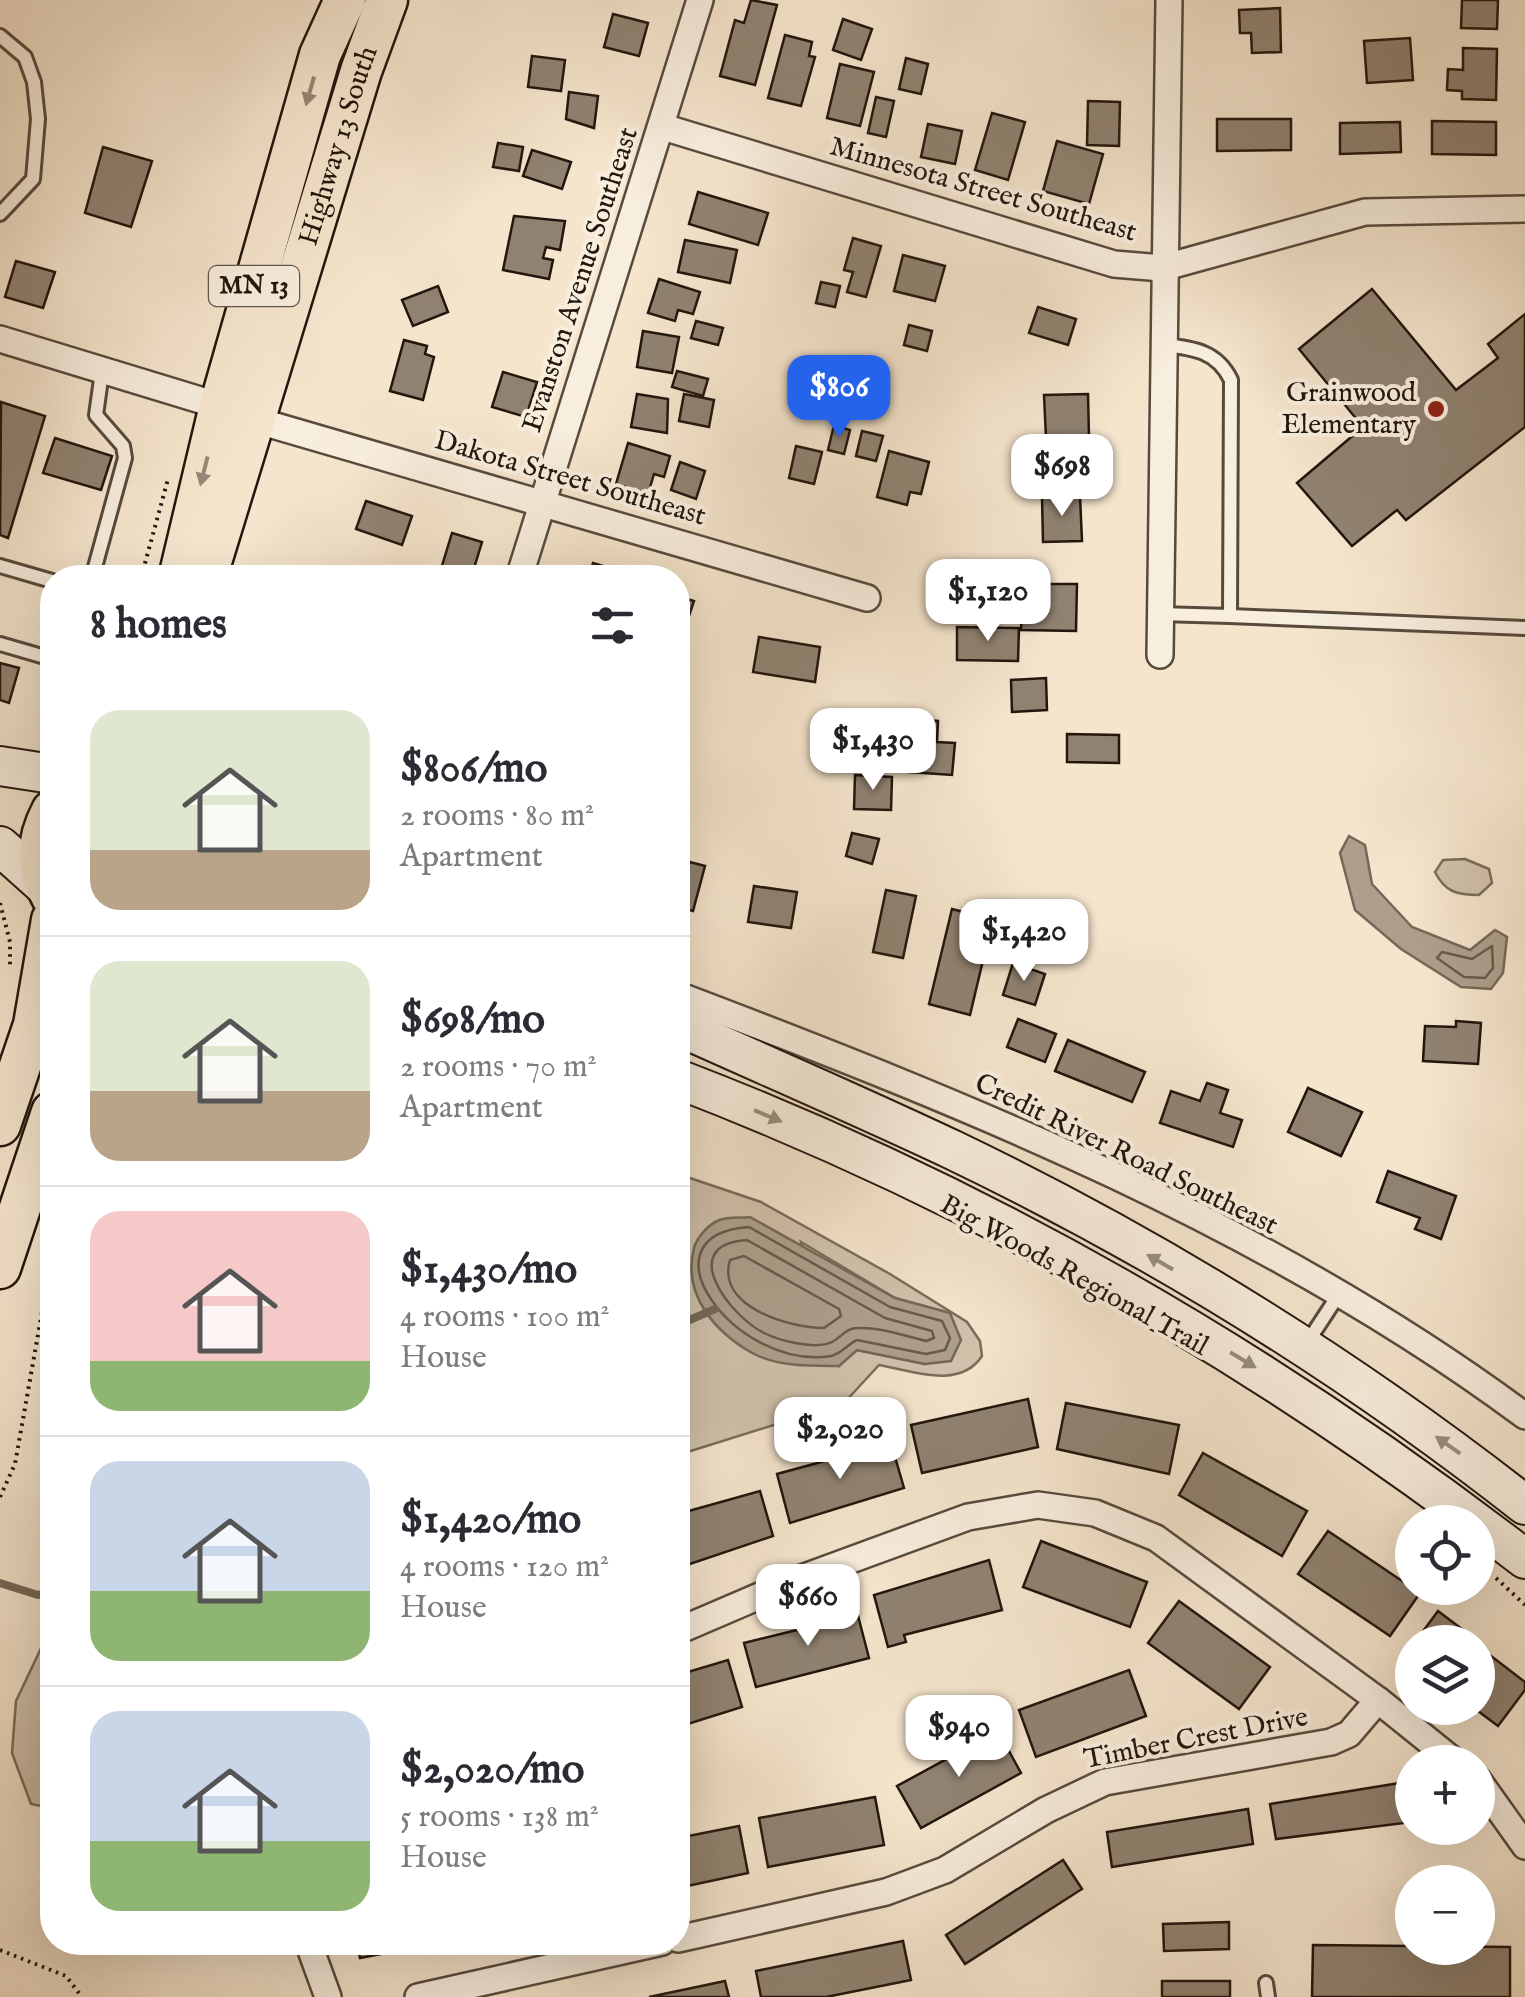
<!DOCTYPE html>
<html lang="en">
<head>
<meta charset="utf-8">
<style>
	:root { --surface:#fff; --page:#f2f2f3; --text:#2b2b33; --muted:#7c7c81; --line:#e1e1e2; --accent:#2563eb }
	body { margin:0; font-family:"IM FELL English",serif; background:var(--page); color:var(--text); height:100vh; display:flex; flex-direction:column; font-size:38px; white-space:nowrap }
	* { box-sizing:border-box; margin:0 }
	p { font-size:32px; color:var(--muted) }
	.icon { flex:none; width:55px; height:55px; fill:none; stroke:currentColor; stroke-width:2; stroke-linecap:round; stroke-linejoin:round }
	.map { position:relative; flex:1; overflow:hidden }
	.details { position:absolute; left:40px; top:565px; width:650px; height:1390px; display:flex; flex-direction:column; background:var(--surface); border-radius:40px; box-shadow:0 10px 40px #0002 }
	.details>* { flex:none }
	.tools { position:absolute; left:1395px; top:1505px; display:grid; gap:20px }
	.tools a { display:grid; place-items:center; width:100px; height:100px; border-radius:50%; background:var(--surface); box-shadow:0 10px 40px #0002; font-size:50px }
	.price { position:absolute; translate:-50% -85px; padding:0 22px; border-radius:20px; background:#fff; color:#222; font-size:32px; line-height:65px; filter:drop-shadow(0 2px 5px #0008) }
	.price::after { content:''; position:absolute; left:50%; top:60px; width:30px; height:22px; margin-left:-15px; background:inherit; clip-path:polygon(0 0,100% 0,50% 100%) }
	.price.on { background:var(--accent); color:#fff }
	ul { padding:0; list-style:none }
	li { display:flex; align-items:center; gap:30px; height:250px; padding:0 50px }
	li+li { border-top:2px solid var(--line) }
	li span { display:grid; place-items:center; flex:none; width:280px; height:200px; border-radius:30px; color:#555 }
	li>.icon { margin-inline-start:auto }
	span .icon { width:120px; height:120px; fill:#fffc; stroke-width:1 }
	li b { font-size:42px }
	h2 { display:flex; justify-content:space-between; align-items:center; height:120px; padding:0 50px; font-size:42px }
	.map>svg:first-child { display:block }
</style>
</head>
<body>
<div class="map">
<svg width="1525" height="1997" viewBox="0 0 1525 1997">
	<rect width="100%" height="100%" fill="#f5e5cd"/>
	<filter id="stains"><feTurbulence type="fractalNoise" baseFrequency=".002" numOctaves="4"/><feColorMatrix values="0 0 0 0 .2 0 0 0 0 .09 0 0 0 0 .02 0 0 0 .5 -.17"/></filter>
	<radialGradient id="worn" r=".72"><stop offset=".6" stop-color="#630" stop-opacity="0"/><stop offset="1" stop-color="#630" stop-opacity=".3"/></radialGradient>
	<!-- green -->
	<g fill="#d1c2ac" stroke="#7a6c5c" stroke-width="2.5" fill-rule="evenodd">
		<path d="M1465,859L1489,869L1492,883L1479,895C1457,895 1445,892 1435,872L1443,860Z"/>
		<path d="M678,1174L761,1202L890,1274L967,1322L980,1341L982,1356C960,1390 912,1371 879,1365L844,1403L678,1455ZM801,1242L895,1298L950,1313L925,1364L857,1350L839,1366Z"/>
		<path d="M52,1625V1808L31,1804L12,1753L16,1701Z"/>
	</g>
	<!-- water -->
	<g fill="#ad9f8c" stroke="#756859" stroke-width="2.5">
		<path d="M1349,836L1365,845L1372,884L1412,927L1470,950L1495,930L1507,937L1503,973L1491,989L1461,987L1401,949L1355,910L1340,853Z"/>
		<path d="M750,1217L895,1298L950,1313L961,1340L951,1361L925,1364L857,1350L839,1366C811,1366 780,1367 754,1354C714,1332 682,1294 694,1248C697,1237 708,1225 719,1220C728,1217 741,1218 750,1217Z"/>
	</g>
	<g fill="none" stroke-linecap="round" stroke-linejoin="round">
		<!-- shore -->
		<g stroke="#685a4c" stroke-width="2.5">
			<path d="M1492,946L1493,968L1485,978L1464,977L1437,958L1442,952L1472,959Z"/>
			<path d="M749,1227L890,1307L942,1321L950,1338L945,1350L926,1354L857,1340C848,1344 841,1354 831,1356C735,1371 636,1235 749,1227Z"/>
			<path d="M747,1240L885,1318L932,1331L934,1338L926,1341C904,1336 881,1327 858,1328C845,1328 842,1337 832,1342C816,1350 780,1341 764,1333C730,1316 675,1245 747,1240Z"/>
			<path d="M744,1256L839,1309L841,1316L824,1328C790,1328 716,1307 730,1260Z"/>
		</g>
		<!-- stream -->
		<g stroke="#756859" stroke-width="8">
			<path d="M678,1325L715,1309"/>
			<path d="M0,1583L38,1595L52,1592"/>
		</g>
	</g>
	<!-- building -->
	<g fill="#908271" stroke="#22160d" stroke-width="2.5">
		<path d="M751,0L777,5L755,85L720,76L735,20L744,23Z"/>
		<path d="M1462,0H1498L1497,29L1461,28Z"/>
		<path d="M1280,8L1281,52L1252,53L1251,33H1240L1239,10Z"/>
		<path d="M613,14L648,23L639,56L604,47Z"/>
		<path d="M843,19L872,29L861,60L833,50Z"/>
		<path d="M785,35L812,42L809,56L815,57L801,106L768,98Z"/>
		<path d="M1410,38L1413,80L1367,83L1364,41Z"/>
		<path d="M1463,48L1497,49L1496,100L1462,99V91L1447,90L1448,69L1463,70Z"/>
		<path d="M532,56L565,60L561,91L528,87Z"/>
		<path d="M906,58L928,64L921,94L899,89Z"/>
		<path d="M840,64L874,72L860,126L827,118Z"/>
		<path d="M569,92L598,96L594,128L566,119Z"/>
		<path d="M876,97L894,101L886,137L868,133Z"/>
		<path d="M1088,101L1120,102L1119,146L1087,145Z"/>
		<path d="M992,113L1025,122L1008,180L975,170Z"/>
		<path d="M1217,119H1291V150L1217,151Z"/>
		<path d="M1432,121L1496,122V155L1432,154Z"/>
		<path d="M1400,122L1401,152L1340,154V123Z"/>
		<path d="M928,124L962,131L955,164L921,157Z"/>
		<path d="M1057,141L1103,154L1089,204L1043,191Z"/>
		<path d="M498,143L523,147L519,171L493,167Z"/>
		<path d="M103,147L152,161L131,227L85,213Z"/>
		<path d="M532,150L571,162L562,189L523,176Z"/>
		<path d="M698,192L768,213L758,245L689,224Z"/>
		<path d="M514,216L565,221L560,250L546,247L543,258L553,260L549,279L503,270Z"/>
		<path d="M853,238L881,246L866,297L847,292L853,272L844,270Z"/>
		<path d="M685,240L737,250L730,283L678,272Z"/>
		<path d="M903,255L945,266L935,301L894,291Z"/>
		<path d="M16,261L55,272L43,308L5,297Z"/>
		<path d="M659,279L700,292L693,314L678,310L675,321L648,313Z"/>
		<path d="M821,282L840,286L835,307L816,303Z"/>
		<path d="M438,286L448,312L413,326L402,300Z"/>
		<path d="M1372,289L1456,390L1498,358L1488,344L1525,314V427L1406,520L1397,510L1352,546L1297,483L1363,427L1299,349Z"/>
		<path d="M1038,307L1076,319L1068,345L1029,333Z"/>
		<path d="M696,321L723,328L718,345L691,338Z"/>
		<path d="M909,325L932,331L927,351L904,345Z"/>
		<path d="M643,331L679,337L672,373L637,367Z"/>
		<path d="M404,340L427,346L425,354L434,357L423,400L390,391Z"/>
		<path d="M677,371L708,379L703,396L672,387Z"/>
		<path d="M503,372L537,382L526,417L492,407Z"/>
		<path d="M637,394L668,399L667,433L631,427Z"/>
		<path d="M684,394L714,400L709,427L679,421Z"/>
		<path d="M1088,394L1089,437L1046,438L1044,395Z"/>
		<path d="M1,402L45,416L8,538L0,535Z"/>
		<path d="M834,425L850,430L844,454L828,450Z"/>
		<path d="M862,431L883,436L876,461L856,456Z"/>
		<path d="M55,438L112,456L101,490L43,473Z"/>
		<path d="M628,443L670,456L664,477L654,474L648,494L616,484Z"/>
		<path d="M796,446L822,452L814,484L789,478Z"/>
		<path d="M889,451L929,462L921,494L910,492L907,505L877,497Z"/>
		<path d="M680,462L705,471L696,499L671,490Z"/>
		<path d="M1080,496L1082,541L1043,542L1042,497Z"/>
		<path d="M366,501L412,516L402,545L356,529Z"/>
		<path d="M452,533L482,542L471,578L441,569Z"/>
		<path d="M593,563L623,572L622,578H589Z"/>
		<path d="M1048,584H1077L1076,631L1021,630L1022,607H1048Z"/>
		<path d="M678,596L694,601L685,628L678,626Z"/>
		<path d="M957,627L1019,628L1018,661L957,660Z"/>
		<path d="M759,637L820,647L815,682L753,672Z"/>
		<path d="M0,663L19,668L9,703L0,700Z"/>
		<path d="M1046,678L1047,710L1012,712L1011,680Z"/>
		<path d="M913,719L938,721L937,742L955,743L952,775L909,772Z"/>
		<path d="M1067,734L1119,735V763L1067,762Z"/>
		<path d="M855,775L892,777L891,810L854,809Z"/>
		<path d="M852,833L879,839L872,864L846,856Z"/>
		<path d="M678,859L705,866L693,911L678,907Z"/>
		<path d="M754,886L797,892L791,928L748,922Z"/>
		<path d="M886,890L916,896L903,958L873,952Z"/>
		<path d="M952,909L983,917L974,953L984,956L970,1015L929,1004Z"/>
		<path d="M1013,963L1045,974L1035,1005L1003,995Z"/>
		<path d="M1018,1019L1056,1034L1045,1062L1007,1047Z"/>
		<path d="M1456,1021L1481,1023L1478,1064L1423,1061L1425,1026L1456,1027Z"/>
		<path d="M1068,1040L1145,1072L1132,1102L1055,1071Z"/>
		<path d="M1207,1083L1228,1090L1220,1113L1242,1120L1233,1147L1160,1123L1171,1091L1200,1101Z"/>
		<path d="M1308,1088L1362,1112L1341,1156L1288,1132Z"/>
		<path d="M1388,1171L1456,1196L1441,1239L1415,1229L1420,1218L1377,1202Z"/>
		<path d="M1028,1399L1038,1447L922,1473L911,1425Z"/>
		<path d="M1066,1403L1179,1425L1169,1474L1057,1449Z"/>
		<path d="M891,1443L904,1488L790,1523L777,1474Z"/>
		<path d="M1203,1453L1307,1511L1282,1556L1179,1495Z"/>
		<path d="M760,1491L773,1536L678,1568V1514Z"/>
		<path d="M1328,1531L1420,1593L1390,1636L1298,1574Z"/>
		<path d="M1041,1541L1147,1582L1130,1627L1023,1587Z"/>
		<path d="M989,1560L1002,1610L904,1635L906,1642L888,1647L874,1595Z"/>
		<path d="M1179,1601L1270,1667L1239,1709L1148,1643Z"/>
		<path d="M856,1608L869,1658L756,1687L744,1643L801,1629L800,1623Z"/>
		<path d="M1438,1611L1470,1635L1468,1639L1473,1642H1415Z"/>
		<path d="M1478,1646L1525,1682V1690L1498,1726L1474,1708H1478Z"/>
		<path d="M728,1660L742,1707L678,1727V1675Z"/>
		<path d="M1129,1670L1146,1716L1036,1757L1019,1710Z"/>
		<path d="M998,1731L1021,1773L921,1828L897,1786Z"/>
		<path d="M1412,1781V1822L1276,1839L1270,1804Z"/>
		<path d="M875,1797L884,1845L768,1867L759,1818Z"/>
		<path d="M1248,1809L1253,1844L1112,1867L1107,1832Z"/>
		<path d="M739,1826L748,1873L678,1888V1838Z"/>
		<path d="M1063,1860L1082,1889L965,1964L946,1935Z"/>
		<path d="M1229,1922V1949L1164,1951L1163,1924Z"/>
		<path d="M903,1941L911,1980L826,1997H761L756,1971Z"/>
		<path d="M357,1942H444L360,1958Z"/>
		<path d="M1313,1945L1510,1947V1997H1312Z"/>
		<path d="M725,1981L729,1997H649Z"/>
		<rect x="1162" y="1981" width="68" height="16"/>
	</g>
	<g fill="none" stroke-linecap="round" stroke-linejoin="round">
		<!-- service casing -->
		<g stroke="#574a3d" stroke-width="18">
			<g id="service">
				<path d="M0,36L25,57L34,82L38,119L33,179L0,214"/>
				<path d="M0,566L52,581"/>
				<path d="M92,578L125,458L123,446L96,415L102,372"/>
				<path d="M1159,614L1230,616L1231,380C1217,351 1193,348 1164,345"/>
				<path d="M1230,616L1525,628"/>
				<path d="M0,644L52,659"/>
				<path d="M1305,1346L1339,1294"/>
				<path d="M1266,1983L1268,1997"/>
			</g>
		</g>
		<!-- minor casing -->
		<g stroke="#574a3d" stroke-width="30">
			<g id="minor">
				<path d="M663,127L1114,264L1162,268L1365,212L1525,209"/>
				<path d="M0,339L220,406"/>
				<path d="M255,420L867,598"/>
				<path d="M519,578L700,0"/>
				<path d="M1160,655L1169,0"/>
				<path d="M678,995C971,1106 1271,1227 1525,1416"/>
				<path d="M678,1631L799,1579L968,1517L1038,1505L1095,1513L1156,1538L1378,1700L1455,1762"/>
				<path d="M1478,1780L1525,1846"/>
				<path d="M678,1939L886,1892L945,1870L1046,1810L1105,1782L1331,1742L1349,1734L1378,1700"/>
				<path d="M308,1942L328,1997"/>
				<path d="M418,1997L662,1942"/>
			</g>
		</g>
		<!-- secondary casing -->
		<g stroke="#22160d" stroke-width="42">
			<g id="secondary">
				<path d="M0,766L52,774"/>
				<path d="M0,846L47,888"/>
				<path d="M678,1026C769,1067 862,1107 953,1150C1155,1247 1349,1367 1525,1505"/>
				<path d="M678,1079C983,1196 1266,1359 1525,1559"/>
			</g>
		</g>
		<!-- primary casing -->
		<g stroke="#22160d" stroke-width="45">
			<g id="primary">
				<path d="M179,578L220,406L320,55L345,0"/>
				<path id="s1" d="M206,578L361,71L387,0"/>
				<path d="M52,811C36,841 35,868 52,897"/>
				<path d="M0,1125L34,1025L52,920"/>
				<path d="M0,1268L52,1112"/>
			</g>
		</g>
		<!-- path -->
		<g stroke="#22160d" stroke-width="4" stroke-dasharray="2.5 5" stroke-linecap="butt">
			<path d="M141,578L168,479"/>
			<path d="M0,903L10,942V967"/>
			<path d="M678,1286L685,1291"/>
			<path d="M0,1497L15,1464L52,1256"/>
			<path d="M1496,1578L1525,1605"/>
			<path d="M0,1950L66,1976L82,1997"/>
		</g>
		<!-- service -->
		<use href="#service" stroke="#f8eede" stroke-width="12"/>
		<!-- minor -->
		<use href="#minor" stroke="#f8eede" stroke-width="25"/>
		<!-- secondary -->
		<use href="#secondary" stroke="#f8eede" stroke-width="38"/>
		<!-- primary -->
		<use href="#primary" stroke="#f5e5cd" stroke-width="40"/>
	</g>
	<!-- one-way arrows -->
	<defs><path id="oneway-solid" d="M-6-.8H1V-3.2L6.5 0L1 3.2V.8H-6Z" transform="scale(2.5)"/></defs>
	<g fill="#968877">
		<use href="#oneway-solid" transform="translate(310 91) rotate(106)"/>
		<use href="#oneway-solid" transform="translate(204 471) rotate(104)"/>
	</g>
	<g fill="#988d80">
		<use href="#oneway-solid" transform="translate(768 1116) rotate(23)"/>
		<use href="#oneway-solid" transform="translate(1160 1262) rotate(-150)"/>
		<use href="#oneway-solid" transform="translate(1243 1360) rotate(31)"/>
		<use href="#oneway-solid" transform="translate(1448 1445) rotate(-145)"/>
	</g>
	<!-- markers -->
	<circle fill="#8f2418" stroke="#f8eede" stroke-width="4" cx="1436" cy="409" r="10"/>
	<g text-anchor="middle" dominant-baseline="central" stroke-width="8" stroke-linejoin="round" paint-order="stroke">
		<!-- shield labels -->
		<rect fill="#f8eede" stroke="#62574c" stroke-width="2.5" x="209" y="266" width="90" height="40" rx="8"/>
		<g font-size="25" font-weight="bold" fill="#22160d">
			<text x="254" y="286">MN 13</text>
		</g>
		<!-- street labels -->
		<g font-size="28" fill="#22160d" stroke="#f8eede">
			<text stroke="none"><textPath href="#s1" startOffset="452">Highway 13 South</textPath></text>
			<text transform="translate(983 190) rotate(16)">Minnesota Street Southeast</text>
			<text transform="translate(581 280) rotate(-72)">Evanston Avenue Southeast</text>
			<text transform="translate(570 479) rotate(16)">Dakota Street Southeast</text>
			<text transform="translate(1126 1155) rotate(26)">Credit River Road Southeast</text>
			<text transform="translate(1074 1276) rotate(29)">Big Woods Regional Trail</text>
			<text transform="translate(1196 1739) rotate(-11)">Timber Crest Drive</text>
		</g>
		<!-- poi labels -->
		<g font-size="28" fill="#22160d" stroke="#f8eede" text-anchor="end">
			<text x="1416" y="393">Grainwood<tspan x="1416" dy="32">Elementary</tspan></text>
		</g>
	</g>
	<rect width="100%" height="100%" filter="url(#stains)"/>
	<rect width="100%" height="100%" fill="url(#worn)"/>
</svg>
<div class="tools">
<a><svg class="icon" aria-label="locate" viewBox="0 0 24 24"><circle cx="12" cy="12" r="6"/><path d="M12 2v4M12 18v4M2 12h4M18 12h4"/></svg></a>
<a><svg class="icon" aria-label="layers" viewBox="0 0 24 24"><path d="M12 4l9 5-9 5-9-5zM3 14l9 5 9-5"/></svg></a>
<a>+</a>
<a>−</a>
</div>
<b class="price on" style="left:839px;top:440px">$806</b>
<b class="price" style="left:1062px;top:519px">$698</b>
<b class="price" style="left:988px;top:644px">$1,120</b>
<b class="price" style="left:873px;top:793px">$1,430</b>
<b class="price" style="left:1024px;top:984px">$1,420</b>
<b class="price" style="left:840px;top:1482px">$2,020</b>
<b class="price" style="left:808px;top:1649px">$660</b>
<b class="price" style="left:959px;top:1780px">$940</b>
<section class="details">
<h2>8 homes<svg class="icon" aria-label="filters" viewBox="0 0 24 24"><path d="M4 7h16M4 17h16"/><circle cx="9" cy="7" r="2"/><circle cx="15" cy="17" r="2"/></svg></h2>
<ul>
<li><span style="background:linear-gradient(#dfe7d0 70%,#b9a48a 0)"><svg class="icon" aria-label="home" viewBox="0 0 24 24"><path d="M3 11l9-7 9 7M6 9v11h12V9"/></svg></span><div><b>$806/mo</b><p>2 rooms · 80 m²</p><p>Apartment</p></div></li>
<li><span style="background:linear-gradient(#dfe7d0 65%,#b9a48a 0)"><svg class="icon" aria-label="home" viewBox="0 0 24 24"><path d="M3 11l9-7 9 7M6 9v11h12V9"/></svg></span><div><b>$698/mo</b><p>2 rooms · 70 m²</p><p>Apartment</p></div></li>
<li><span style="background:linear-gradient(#f6c9c9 75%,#8fb573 0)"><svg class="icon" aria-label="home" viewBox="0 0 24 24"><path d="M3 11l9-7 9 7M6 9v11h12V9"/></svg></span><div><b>$1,430/mo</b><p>4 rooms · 100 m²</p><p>House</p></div></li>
<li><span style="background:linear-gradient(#c9d6e8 65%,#8fb573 0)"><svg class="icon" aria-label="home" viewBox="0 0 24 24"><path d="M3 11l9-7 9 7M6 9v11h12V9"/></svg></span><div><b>$1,420/mo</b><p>4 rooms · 120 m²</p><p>House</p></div></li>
<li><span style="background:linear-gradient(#c9d6e8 65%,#8fb573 0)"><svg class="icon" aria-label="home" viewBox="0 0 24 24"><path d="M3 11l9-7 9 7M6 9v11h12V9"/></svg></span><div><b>$2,020/mo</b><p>5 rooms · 138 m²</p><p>House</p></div></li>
</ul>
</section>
</div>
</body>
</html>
